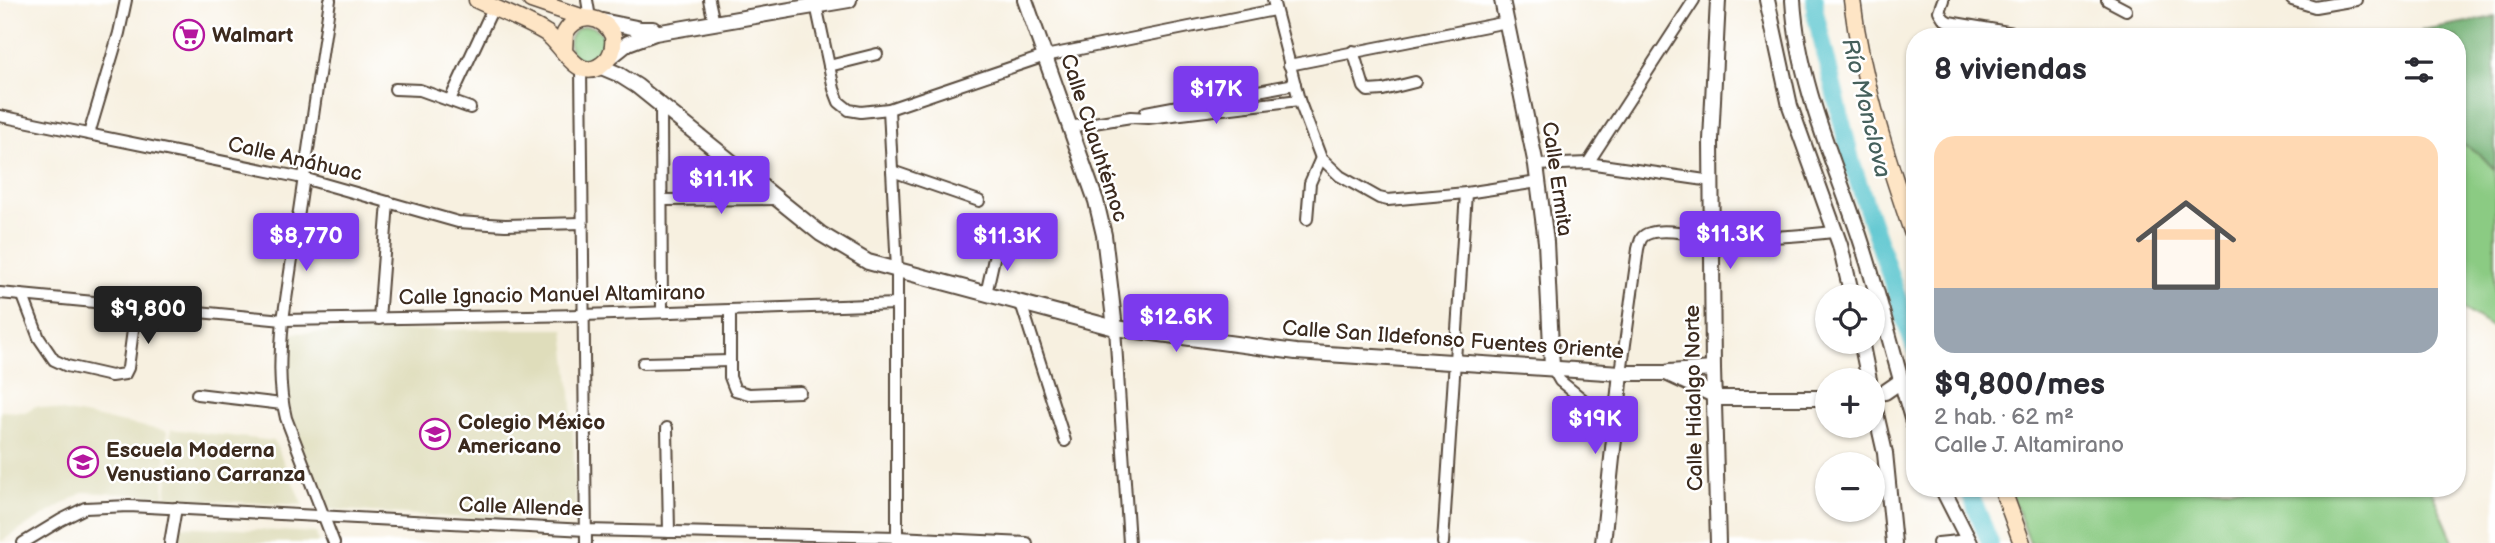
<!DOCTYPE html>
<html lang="es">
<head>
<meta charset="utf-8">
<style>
	:root { --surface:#fff; --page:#f2f2f3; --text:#2b2b33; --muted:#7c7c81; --accent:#7c3aed }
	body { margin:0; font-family:"Balsamiq Sans",sans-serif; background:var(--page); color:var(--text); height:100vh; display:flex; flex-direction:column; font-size:26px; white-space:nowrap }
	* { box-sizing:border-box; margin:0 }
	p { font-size:23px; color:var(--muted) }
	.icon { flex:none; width:38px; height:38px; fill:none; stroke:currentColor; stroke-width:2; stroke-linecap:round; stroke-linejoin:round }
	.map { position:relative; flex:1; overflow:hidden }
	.drawer { position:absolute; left:1906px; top:28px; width:560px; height:469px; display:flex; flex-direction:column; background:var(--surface); border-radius:28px; box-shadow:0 2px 5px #0004 }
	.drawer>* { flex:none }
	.controls { position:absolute; left:1815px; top:284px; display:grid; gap:14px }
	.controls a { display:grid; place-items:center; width:70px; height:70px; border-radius:50%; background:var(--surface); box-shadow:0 2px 5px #0004; font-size:35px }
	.price { position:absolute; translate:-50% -60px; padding:0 16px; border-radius:7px; background:var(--accent); color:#fff; font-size:23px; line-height:46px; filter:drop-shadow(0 2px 4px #0008) }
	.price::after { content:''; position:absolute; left:50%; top:42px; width:21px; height:16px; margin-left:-10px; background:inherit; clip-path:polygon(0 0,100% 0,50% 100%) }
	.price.on { background:#222; color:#fff }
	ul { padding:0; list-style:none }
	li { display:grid; align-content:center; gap:14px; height:371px; padding:0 28px }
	li span { display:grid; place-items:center; height:217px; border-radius:21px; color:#555 }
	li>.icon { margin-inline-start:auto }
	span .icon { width:126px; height:126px; fill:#fffc; stroke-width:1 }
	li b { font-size:30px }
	h2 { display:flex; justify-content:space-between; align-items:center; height:84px; padding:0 28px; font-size:30px }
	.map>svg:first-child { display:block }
</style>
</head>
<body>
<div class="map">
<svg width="2495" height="543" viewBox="0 0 2495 543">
	<rect width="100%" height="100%" fill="#fff"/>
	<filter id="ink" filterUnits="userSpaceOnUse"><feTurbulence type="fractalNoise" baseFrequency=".0143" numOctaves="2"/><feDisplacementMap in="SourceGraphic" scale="14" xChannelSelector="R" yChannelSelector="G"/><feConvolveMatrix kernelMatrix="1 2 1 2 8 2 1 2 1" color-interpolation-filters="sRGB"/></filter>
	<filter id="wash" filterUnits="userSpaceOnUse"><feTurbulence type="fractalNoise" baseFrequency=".00686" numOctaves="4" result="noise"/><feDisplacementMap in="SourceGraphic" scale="28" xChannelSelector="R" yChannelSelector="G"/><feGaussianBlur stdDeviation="1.57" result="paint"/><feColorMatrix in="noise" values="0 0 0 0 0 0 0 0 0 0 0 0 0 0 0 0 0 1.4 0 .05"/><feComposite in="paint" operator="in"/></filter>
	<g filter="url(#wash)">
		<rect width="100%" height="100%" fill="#f7f0e0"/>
		<!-- built -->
		<g fill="#dfddbb">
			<path d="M495,329H564L572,404L576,517L464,518L327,509L305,459L289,409L286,333Z"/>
			<path d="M36,406L167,431L164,496L83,492L0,542V411L25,412Z"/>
			<path d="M171,429L274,441L303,505L166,499Z"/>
			<path d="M179,526L316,533L319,543H177Z"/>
		</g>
		<!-- green -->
		<g fill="#8bcb83" stroke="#637a50" stroke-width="2">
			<circle cx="587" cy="44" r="18"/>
			<path d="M2457,141L2480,154L2495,170V329L2457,305Z"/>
			<path d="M2009,488H2430L2454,543H2030Z"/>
		</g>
		<!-- forest -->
		<path fill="#70af71" stroke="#566c48" stroke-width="2" d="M2495,17V170L2480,154L2457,141V37H2423L2422,30Z"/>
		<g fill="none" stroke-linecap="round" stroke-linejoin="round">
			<!-- river -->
			<g stroke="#57c4ce" stroke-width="18">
				<path d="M1815,0V12L1852,164L1914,346"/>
				<path d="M1968,488L1990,543"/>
			</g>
		</g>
	</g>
	<g filter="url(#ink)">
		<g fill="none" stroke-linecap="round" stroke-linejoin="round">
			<!-- minor casing -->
			<g stroke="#57483b" stroke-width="14">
				<g id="minor">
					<path d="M330,0L283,320C280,353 278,386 286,418L334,543"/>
					<path d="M587,0L590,18"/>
					<path d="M709,0L714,23"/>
					<path d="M815,0L834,89L839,102L849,110L861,112L889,109L1045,56L1274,10"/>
					<path d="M1273,0L1299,100L1321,158L1340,176L1379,198L1388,200L1466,193L1538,182"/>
					<path d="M1943,0L1939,11L1944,19L1949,22L2037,37"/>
					<path d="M2107,0L2126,10"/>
					<path d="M2292,0L2315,7L2356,0"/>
					<path d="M1353,51L1364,87L1368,91L1383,90L1415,82"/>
					<path d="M1289,65L1507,22"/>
					<path d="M829,66L877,54"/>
					<path d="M581,67L586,543"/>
					<path d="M395,89L420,90L470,108"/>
					<path d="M450,100L493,8"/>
					<path d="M661,105L662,312"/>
					<path d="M889,109L897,270V543"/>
					<path d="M1146,112L1295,84"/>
					<path d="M0,116L303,178L458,222L505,225L582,223"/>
					<path d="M1069,127L1131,117L1148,118L1299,100"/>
					<path d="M89,134L119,33L126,0"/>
					<path d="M1588,163L1694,0"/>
					<path d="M1536,165L1588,163L1712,181"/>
					<path d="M892,171L979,201"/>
					<path d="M662,200L778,199"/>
					<path d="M1307,219L1310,183L1321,158"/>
					<path d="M0,293L283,320L584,315L897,304"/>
					<path d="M986,294L997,245"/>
					<path d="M23,296L39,338L54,360L67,366L111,376L125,374L128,368L136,307"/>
					<path d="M1021,303L1065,441"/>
					<path d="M730,311V377L735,390L749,394L800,392"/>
					<path d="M379,319L388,202"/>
					<path d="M1115,328L1129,543"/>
					<path d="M643,363L730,361"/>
					<path d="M1552,367L1560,381L1616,426"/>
					<path d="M1621,373L1638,249C1640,241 1641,235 1650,233C1667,227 1711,238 1732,238C1766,239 1801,235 1835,232"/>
					<path d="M197,394L282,404"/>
					<path d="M667,428L669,532"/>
					<path d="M23,543L61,520L85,508L129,506L586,530L897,537L1027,543"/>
					<path d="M170,543L176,508"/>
					<path d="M1443,543L1466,193"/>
					<path d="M1938,543L1968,540"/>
				</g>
			</g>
			<!-- tertiary casing -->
			<g stroke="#57483b" stroke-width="18">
				<g id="tertiary">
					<path d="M1025,0L1096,201L1104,235L1115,328"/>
					<path d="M1502,0L1536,165L1546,242L1552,367"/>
					<path d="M1718,0L1711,140L1713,369L1718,543"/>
					<path d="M1767,0L1790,106L1840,245L1852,296"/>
					<path d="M1793,0C1798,82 1833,159 1859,235C1880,298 1895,362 1914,425"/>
					<path d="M602,21L641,29H653"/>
					<path d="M608,59L628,43L655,33L849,0"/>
					<path d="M599,66L618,74L637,86L821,234L868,262L1115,328L1296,352L1621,373H1666L1720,398H1827"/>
					<path d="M1861,341L1869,380"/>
					<path d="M1669,372L1713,369"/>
					<path d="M1872,395L1885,392L1901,381"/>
					<path d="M1872,396L1885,453L1894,543"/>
					<path d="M1942,488L1970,543"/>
					<path d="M1603,543L1621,373"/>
				</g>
			</g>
			<!-- secondary casing -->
			<g stroke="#57483b" stroke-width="19">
				<g id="secondary">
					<path d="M477,0C500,11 525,20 546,33C564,45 579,88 606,61C613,54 614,45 613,36C603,14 577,12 565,33L564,51"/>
					<path d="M531,0L584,18"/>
					<path d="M1852,0C1862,82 1887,159 1914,237"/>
					<path d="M2002,488L2022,543"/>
				</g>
			</g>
			<!-- minor -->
			<use href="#minor" stroke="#fff" stroke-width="10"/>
			<!-- tertiary -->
			<use href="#tertiary" stroke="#fff" stroke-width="14"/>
			<!-- secondary -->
			<use href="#secondary" stroke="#fee5c5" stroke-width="16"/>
		</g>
	</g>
	<!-- icons -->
	<defs>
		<g id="supermarket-ring" transform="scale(1.575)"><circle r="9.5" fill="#fff" stroke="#b5179e" stroke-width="1.5"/><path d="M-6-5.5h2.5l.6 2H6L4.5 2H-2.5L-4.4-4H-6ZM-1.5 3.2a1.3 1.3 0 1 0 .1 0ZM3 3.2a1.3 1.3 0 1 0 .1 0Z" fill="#b5179e"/></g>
		<g id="university-ring" transform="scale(1.575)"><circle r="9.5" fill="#fff" stroke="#b5179e" stroke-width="1.5"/><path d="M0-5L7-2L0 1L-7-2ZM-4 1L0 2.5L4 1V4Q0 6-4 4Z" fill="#b5179e"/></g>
		<g id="school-ring" transform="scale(1.575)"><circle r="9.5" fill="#fff" stroke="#b5179e" stroke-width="1.5"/><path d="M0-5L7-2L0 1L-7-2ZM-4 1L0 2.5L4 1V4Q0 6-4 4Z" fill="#b5179e"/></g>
	</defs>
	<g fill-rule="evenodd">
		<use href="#supermarket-ring" x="189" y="35"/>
		<use href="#university-ring" x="435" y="434"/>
		<use href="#school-ring" x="83" y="462"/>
	</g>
	<g text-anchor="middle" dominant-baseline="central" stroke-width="5" stroke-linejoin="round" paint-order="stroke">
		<!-- poi labels -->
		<g font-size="21" font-weight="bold" fill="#3b2a1e" stroke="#fff" text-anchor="start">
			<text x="212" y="35">Walmart</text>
			<text x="458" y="422">Colegio México<tspan x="458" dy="24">Americano</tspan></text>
			<text x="106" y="450">Escuela Moderna<tspan x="106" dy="24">Venustiano Carranza</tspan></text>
		</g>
		<!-- street labels -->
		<g font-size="21" fill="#3b2a1e" stroke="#fff">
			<text transform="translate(1094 138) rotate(72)">Calle Cuauhtémoc</text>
			<text transform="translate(295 159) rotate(13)">Calle Anáhuac</text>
			<text transform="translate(1557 179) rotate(82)">Calle Ermita</text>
			<text transform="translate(552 295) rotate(-1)">Calle Ignacio Manuel Altamirano</text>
			<text transform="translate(1453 340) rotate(4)">Calle San Ildefonso Fuentes Oriente</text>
			<text transform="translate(1694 398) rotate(-91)">Calle Hidalgo Norte</text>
			<text transform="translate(521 507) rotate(2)">Calle Allende</text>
		</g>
		<!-- water labels -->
		<g font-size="23" font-style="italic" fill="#45605c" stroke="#fff">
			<text transform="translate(1866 108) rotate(76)">Río Monclova</text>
		</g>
	</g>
</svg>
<div class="controls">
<a><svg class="icon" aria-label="locate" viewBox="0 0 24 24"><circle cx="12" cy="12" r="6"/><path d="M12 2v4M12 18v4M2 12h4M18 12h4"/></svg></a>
<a>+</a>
<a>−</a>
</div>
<b class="price" style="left:1216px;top:126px">$17K</b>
<b class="price" style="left:721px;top:216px">$11.1K</b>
<b class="price" style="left:1730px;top:271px">$11.3K</b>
<b class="price" style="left:306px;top:273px">$8,770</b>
<b class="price" style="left:1007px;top:273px">$11.3K</b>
<b class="price on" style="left:148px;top:346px">$9,800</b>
<b class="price" style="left:1176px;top:354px">$12.6K</b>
<b class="price" style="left:1595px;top:456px">$19K</b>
<section class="drawer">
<h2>8 viviendas<svg class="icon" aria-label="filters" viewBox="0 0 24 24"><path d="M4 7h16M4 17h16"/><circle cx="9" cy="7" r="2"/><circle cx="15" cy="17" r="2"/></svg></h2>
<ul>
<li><span style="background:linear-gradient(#ffd9b3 70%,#9aa5b1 0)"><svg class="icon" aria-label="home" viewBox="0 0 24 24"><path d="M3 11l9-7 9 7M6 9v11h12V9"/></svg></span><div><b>$9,800/mes</b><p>2 hab. · 62 m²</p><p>Calle J. Altamirano</p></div></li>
</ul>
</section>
</div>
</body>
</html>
